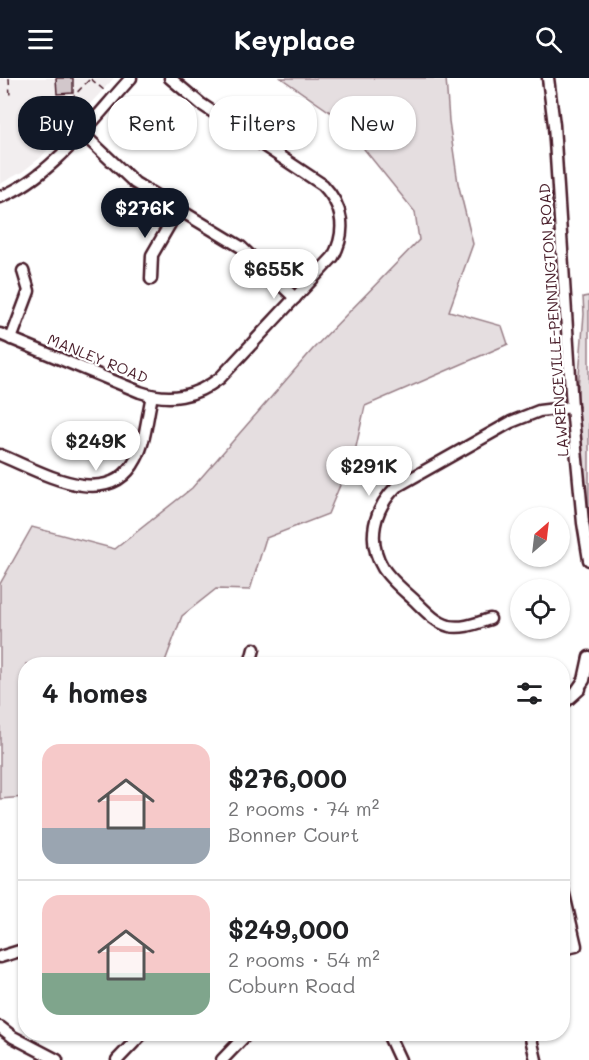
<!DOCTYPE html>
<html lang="en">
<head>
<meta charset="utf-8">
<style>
	:root { --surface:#fff; --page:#f2f2f2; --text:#202124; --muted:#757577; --line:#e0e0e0; --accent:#111827 }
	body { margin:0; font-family:Mali,sans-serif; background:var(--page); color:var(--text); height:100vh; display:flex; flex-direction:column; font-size:22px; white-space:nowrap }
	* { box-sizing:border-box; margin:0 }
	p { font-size:20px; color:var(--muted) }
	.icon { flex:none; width:33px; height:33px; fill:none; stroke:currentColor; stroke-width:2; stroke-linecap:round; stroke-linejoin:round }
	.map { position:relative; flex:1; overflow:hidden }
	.details { position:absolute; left:18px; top:579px; width:552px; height:384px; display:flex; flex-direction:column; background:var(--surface); border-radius:24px; box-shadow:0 2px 4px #0004 }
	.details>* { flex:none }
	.guide { position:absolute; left:18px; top:18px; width:554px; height:54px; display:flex; gap:12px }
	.needle { width:39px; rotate:28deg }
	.buttons { position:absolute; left:510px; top:429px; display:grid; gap:12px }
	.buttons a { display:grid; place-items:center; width:60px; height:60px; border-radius:50%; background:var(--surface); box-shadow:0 2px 4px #0004; font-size:30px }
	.price { position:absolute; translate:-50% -51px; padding:0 14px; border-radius:21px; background:#fff; color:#222; font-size:20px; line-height:39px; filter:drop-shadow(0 2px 3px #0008) }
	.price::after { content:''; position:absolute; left:50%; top:36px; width:18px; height:14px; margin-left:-9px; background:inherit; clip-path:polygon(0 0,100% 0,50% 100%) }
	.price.active { background:var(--accent); color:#fff }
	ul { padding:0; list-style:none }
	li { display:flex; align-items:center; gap:18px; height:150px; padding:0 24px }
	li+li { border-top:2px solid var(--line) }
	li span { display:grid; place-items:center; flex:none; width:168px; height:120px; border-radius:18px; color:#555 }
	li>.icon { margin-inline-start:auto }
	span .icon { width:72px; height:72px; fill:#fffc; stroke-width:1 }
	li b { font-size:26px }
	h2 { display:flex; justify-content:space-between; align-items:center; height:72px; padding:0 24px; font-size:26px }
	.tag { padding:0 21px; border-radius:24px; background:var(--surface); box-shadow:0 2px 4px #0004; font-size:21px; line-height:54px }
	.tag.active { background:var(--accent); color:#fff }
	header { display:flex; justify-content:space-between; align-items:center; height:78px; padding:0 24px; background:var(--accent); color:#fff; font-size:27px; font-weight:700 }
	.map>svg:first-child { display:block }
</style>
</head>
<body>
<header><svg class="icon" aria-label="menu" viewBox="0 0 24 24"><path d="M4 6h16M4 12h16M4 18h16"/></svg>Keyplace<svg class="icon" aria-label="search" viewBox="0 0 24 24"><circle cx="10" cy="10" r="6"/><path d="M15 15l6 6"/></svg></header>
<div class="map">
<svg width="589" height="982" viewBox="0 0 589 982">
	<rect width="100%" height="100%" fill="#fff"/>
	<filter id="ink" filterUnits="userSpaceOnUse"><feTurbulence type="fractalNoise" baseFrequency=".0167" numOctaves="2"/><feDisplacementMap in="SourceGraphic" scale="12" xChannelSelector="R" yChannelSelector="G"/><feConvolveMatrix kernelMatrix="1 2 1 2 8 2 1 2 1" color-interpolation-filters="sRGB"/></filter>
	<g filter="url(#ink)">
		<!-- built -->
		<path fill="#f2eeef" d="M0,0H114L40,80L22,94L0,106Z"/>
		<!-- green -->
		<g fill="#e5dee0" stroke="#987e86" stroke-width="1.5">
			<path d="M281,0H446L449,43L458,105L473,166L449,233L502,248L508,266L365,328L356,369L328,436L266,460L250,512L216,511L182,538L164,586H26L25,719L0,721V506L32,449L115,471L192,410L313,271L419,162L415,134L364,71L369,61Z"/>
			<path d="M589,218V463L577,322L584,236L583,219Z"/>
		</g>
		<!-- building -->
		<path fill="#d2c7cb" stroke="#4a1f2b" stroke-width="1.5" d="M56,0H73V15L57,16Z"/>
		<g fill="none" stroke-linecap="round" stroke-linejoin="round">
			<!-- minor casing -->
			<g stroke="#4a1f2b" stroke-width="15">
				<g id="minor">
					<path d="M548,0L554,47L572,329L583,445L589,482"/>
					<path d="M81,54L135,105L241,169L295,220"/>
					<path d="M0,119C52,99 93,41 131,0"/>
					<path d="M151,201L152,177L178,132"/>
					<path d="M0,256L140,314C170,324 195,319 220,300L333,179C347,153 343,128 323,107L201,26L170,0"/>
					<path d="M11,261L29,213L23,193"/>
					<path d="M0,377C40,393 108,435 136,381C146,362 147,338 152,318"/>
					<path d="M490,541C477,545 463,551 449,548C434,544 423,530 412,520C402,511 390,501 383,490C366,462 374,431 396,409L511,344L539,333L572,329"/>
					<path d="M250,586L254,571"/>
					<path d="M575,615L584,602L589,579"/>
					<path d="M562,627L580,611"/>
					<path d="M562,808L576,868L562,871"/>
					<path d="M0,879L26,871"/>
					<path d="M0,949L13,959L57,982"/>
					<path d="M388,956L400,982"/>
					<path d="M530,956L536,982"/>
					<path d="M117,982L142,956"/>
					<path d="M222,982L247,956"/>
				</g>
			</g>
			<!-- path -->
			<g stroke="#4a1f2b" stroke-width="1.5" stroke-dasharray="6 4.5" stroke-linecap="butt">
				<path d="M9,0L10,19"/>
				<path d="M91,1L105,13"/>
				<path d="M68,25L82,37"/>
				<path d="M63,29L91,0"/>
			</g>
			<!-- minor -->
			<use href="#minor" stroke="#fff" stroke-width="10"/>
		</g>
	</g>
	<g text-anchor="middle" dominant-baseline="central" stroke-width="4.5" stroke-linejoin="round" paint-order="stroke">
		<!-- street labels -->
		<g font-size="15" fill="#4a1f2b" stroke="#fff">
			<text transform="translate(553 242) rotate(-94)">LAWRENCEVILLE-PENNINGTON ROAD</text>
			<text transform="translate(98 280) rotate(22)">MANLEY ROAD</text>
		</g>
	</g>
</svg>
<div class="buttons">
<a><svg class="needle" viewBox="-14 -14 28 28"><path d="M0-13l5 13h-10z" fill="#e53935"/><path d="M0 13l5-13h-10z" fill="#757577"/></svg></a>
<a><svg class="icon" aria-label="locate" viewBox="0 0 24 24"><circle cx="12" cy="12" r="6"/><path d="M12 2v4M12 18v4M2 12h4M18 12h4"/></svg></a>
</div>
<b class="price active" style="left:145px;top:161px">$276K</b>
<b class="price" style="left:274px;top:222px">$655K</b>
<b class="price" style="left:96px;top:394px">$249K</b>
<b class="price" style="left:369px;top:419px">$291K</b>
<div class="guide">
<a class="tag active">Buy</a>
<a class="tag">Rent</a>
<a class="tag">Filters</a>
<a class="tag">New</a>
</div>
<section class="details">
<h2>4 homes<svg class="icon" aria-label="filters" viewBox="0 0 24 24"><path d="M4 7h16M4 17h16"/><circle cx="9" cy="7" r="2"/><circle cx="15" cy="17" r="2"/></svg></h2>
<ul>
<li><span style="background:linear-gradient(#f6c9c9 70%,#9aa5b1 0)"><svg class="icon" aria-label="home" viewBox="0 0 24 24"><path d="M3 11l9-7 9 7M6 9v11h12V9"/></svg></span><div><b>$276,000</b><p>2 rooms · 74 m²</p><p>Bonner Court</p></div></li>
<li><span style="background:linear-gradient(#f6c9c9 65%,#7fa58c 0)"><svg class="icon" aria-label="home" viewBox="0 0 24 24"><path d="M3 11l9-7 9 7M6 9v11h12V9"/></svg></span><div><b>$249,000</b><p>2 rooms · 54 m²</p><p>Coburn Road</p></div></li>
</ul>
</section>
</div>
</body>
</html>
